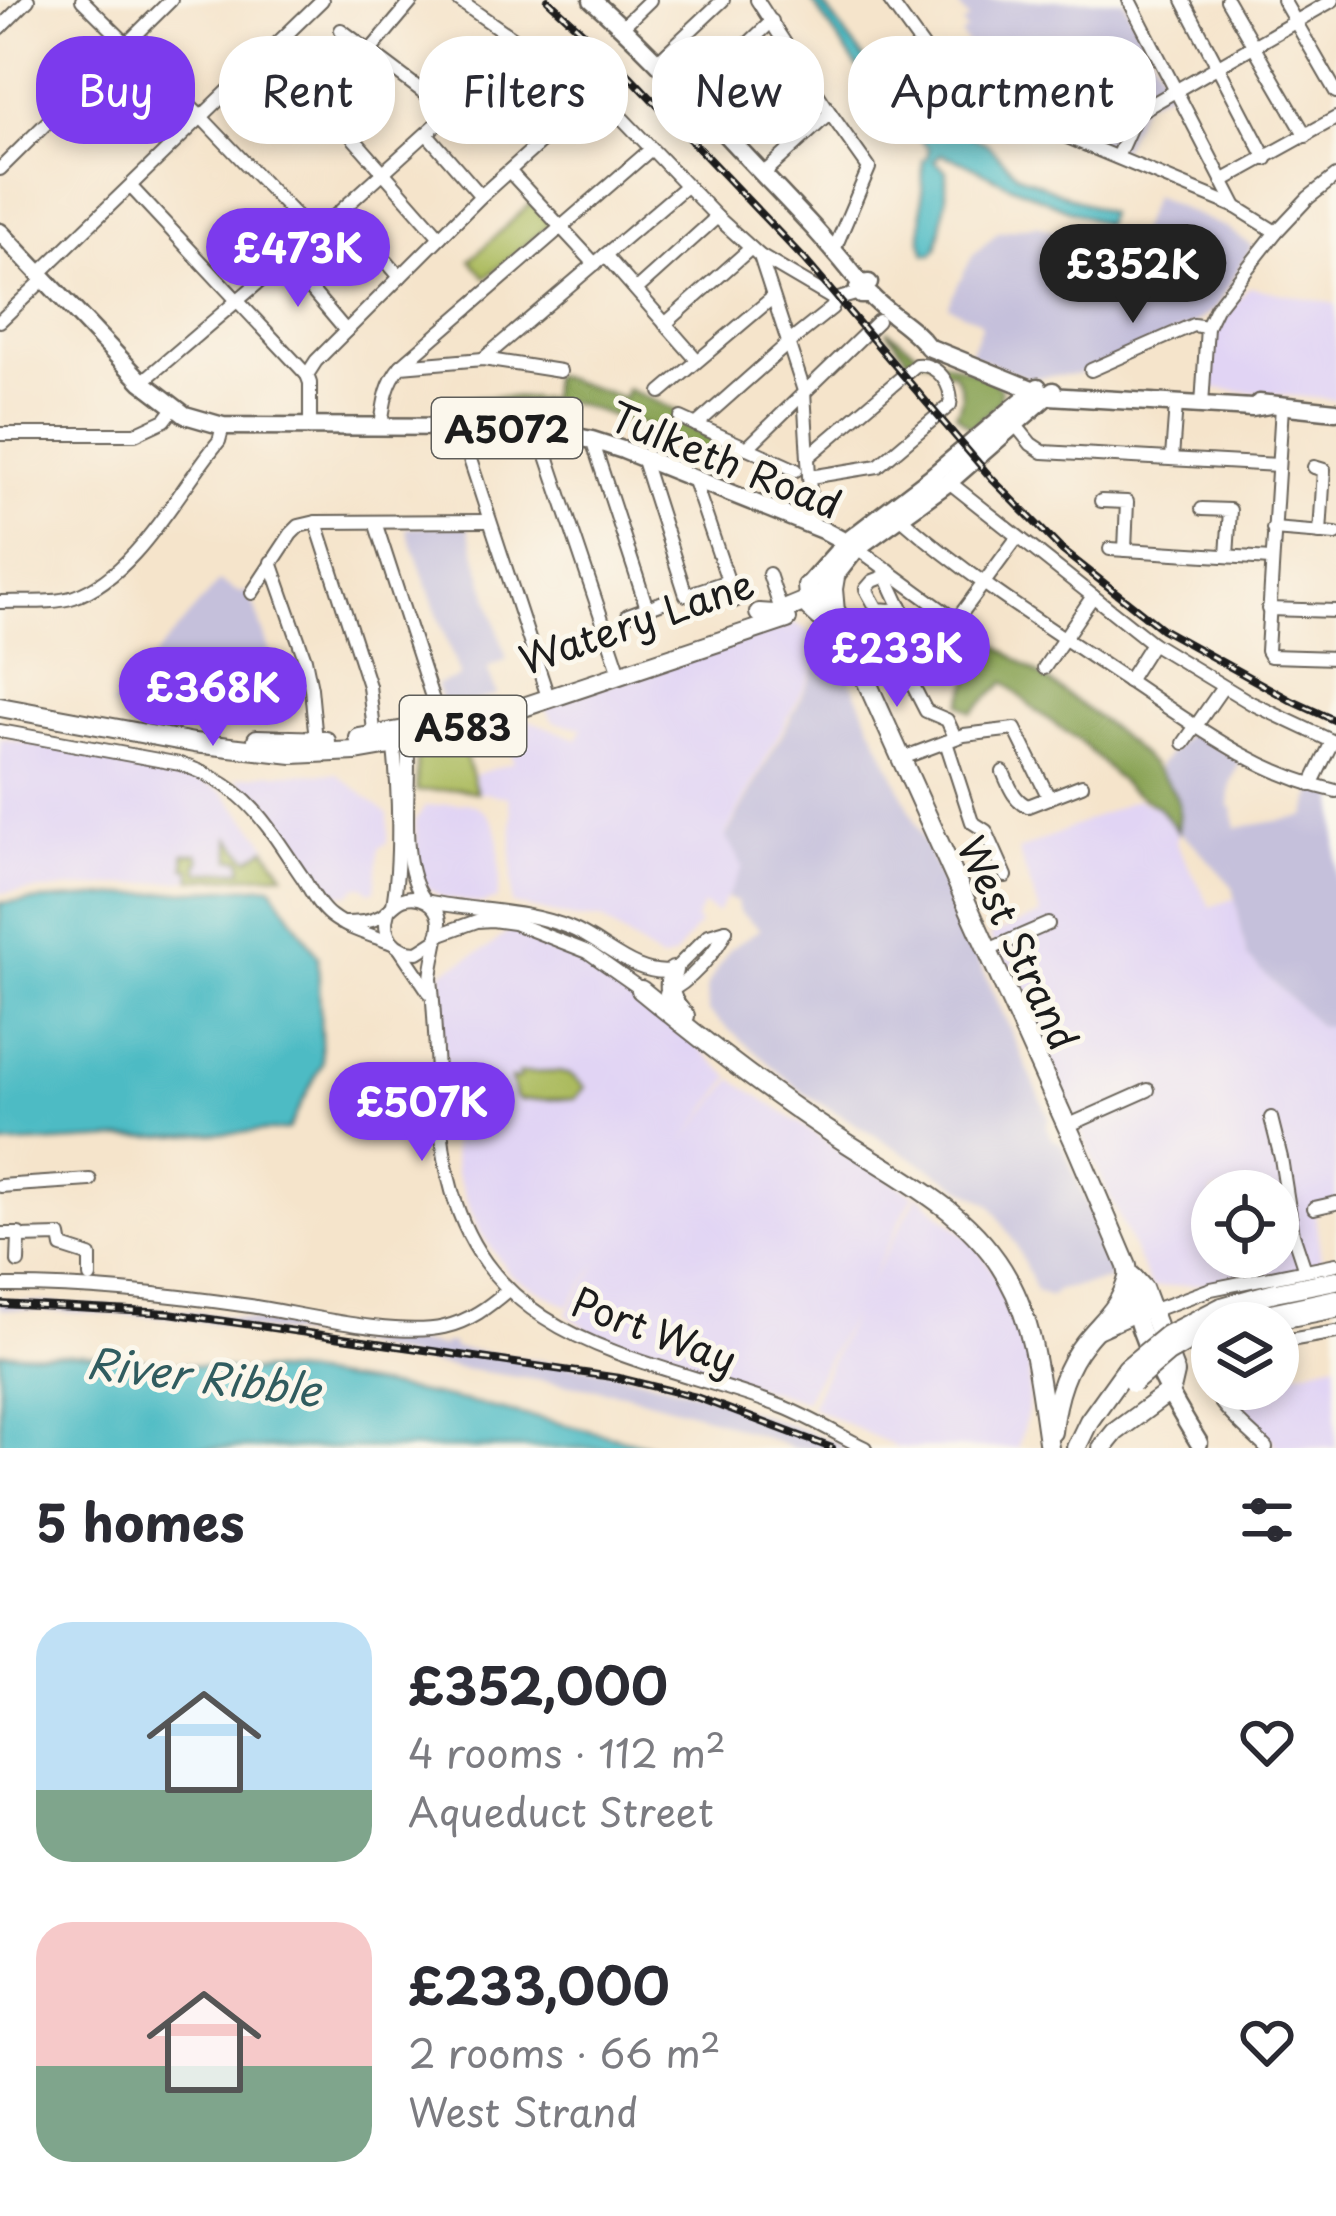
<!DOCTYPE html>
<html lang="en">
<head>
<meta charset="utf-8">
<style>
	:root { --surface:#fff; --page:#f2f2f3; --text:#2b2b33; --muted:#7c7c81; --accent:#7c3aed }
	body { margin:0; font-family:"Playpen Sans",sans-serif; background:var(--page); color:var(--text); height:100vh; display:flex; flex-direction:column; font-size:45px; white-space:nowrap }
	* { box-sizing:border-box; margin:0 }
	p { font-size:39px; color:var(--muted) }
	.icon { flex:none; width:66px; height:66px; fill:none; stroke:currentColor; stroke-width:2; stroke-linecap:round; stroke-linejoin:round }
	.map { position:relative; height:1448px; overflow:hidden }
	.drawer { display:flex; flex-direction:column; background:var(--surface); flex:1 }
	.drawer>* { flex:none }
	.top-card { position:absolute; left:36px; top:36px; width:1266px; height:108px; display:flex; gap:24px }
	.tools { position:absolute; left:1191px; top:1170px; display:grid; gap:24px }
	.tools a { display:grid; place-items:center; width:108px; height:108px; border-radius:50%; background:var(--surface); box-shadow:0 6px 18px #0003; font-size:60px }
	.price { position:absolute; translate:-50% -102px; padding:0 27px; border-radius:42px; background:var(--accent); color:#fff; font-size:39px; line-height:78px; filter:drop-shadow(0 3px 6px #0008) }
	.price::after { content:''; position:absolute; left:50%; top:72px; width:36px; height:27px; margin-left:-18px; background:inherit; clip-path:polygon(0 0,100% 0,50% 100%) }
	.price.on { background:#222; color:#fff }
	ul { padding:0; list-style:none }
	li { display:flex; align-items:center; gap:36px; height:300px; padding:0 36px }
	li span { display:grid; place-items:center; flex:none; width:336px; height:240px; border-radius:36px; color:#555 }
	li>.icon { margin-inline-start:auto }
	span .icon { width:144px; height:144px; fill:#fffc; stroke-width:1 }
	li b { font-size:51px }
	h2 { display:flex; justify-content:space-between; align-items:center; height:144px; padding:0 36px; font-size:51px }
	.pill { padding:0 42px; border-radius:48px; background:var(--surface); box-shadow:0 6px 18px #0003; font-size:42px; line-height:108px }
	.pill.on { background:var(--accent); color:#fff }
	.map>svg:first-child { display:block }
</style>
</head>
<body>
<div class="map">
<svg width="1336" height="1448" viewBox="0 0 1336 1448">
	<rect width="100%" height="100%" fill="#fbf7ec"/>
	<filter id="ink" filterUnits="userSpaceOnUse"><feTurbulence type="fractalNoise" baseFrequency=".00833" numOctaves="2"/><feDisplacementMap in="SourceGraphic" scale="24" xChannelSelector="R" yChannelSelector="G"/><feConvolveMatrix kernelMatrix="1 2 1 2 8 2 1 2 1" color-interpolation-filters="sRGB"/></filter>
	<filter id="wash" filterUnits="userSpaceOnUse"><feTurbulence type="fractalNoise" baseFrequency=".004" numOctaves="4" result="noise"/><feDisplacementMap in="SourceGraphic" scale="48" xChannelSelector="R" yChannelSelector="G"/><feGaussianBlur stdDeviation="2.7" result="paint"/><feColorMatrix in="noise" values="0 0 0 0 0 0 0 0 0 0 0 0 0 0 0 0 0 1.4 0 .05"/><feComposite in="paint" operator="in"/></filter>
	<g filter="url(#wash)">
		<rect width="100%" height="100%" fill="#f5e4cb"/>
		<!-- built -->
		<g fill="#e1d4f4" fill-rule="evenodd">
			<path d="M1249,287L1336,304V400L1209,388L1218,324Z"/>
			<path d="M795,623L828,643L726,834L744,867L717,913L703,905L695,920L699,924L673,957L661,961L601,919H579L512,904V815L508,797L478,792L474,775L514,762L500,720L516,715L577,739L583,728L554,722L543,706Z"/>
			<path d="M0,738L175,769L223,792L262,837L284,874L0,893Z"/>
			<path d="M270,773L337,774L388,814V842L379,848L375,890L370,892L364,886H357L349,894H337L331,890L325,893L264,805L235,778Z"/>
			<path d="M1136,799L1157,808L1178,831L1176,843L1211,907L1235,898L1247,957L1319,1026H1336V1203L1314,1208L1322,1266L1268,1278L1151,1288L1032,1023L989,936L1041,915L1018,851ZM1212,1191H1278V1257H1212Z"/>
			<path d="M466,803L478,806L488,815L495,825L499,842L500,881L497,899L481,904L443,898L427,887L418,870L415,821L425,806Z"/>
			<path d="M511,930L552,945L613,980L650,1004L731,1077L682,1144L733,1079L847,1155L914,1194L862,1296L918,1194L978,1247L1016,1310L1030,1358L1028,1410L1018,1448H898L810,1406L852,1315L805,1401L653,1356L594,1333L566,1314L599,1262L568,1306L510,1275L479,1230L456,1174L447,1112L442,1038V972L489,947Z"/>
			<path d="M1336,1362V1448H1279L1231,1397L1232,1389H1278V1371L1295,1372Z"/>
		</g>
		<!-- industrial -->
		<g fill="#c5c0db">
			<path d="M954,0H1124L1170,90L1143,103L1119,155L956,86L941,67L967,54L968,45L961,35L967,31L962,25L969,20Z"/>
			<path d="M1153,196L1228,229L1252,246L1216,308L1193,325L1079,374L1027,378L970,354L981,326L978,320L948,306L949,302L973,255L998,232L1037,225L1128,259Z"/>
			<path d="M467,524L507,660L487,668L497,695L445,711L436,685L460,677L406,528Z"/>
			<path d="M219,581L240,593L249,591L276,670L277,686L222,687L221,702L214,704L213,725L111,707Z"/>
			<path d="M828,643L839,655L1007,1022L1049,1117L1047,1127L1053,1139L1061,1143L1113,1265L1110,1280L1058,1290L1050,1297L1036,1291L1017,1247L991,1205L804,1093L708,1012L707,987L715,972L730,949L760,929L739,912L737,902L726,898L743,867L726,836L790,720Z"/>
			<path d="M1189,732L1240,761L1231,782L1229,807H1232L1236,828L1306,816L1317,782L1336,788V1026H1319L1247,957L1233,887L1193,843L1178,831L1181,814L1158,766Z"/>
			<path d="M0,1300L186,1311L422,1344L443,1347L444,1343L453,1344L454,1348L612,1371L715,1397L851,1448H793L703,1415L622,1393L436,1365L348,1342L173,1317L0,1309Z"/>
		</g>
		<!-- green -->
		<g fill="#acbb5e" stroke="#646c3d" stroke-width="3">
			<path d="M531,203L550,224L486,278L470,260Z"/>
			<path d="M458,733L477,792L460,789L417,791V752Z"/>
			<path d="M230,838L249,859L266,848L284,874L192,880L191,869L185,868L184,854H198L201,861L198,862L199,873L242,870V859H231Z"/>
			<path d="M558,1072L571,1075L585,1087L575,1099L519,1100L515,1097L511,1079H519V1073Z"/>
		</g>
		<!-- forest -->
		<g fill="#89a355" stroke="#526038" stroke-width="3">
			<path d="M887,330L919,353L990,377L1001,389L1000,401L971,428L956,414C965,397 963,386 952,371L946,373C934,360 927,357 908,359Z"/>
			<path d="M552,375L624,398L627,389L678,411L675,422L724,443L717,457L655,429L565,401L561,425L523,420L463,421V399L494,397L550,399Z"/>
			<path d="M962,621C1009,655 1162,752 1179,803C1181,810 1178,823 1178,831L1158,807L1128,789L1081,742L1036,711L1005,682L972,712L960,704L980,655Z"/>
		</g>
		<!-- water -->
		<g fill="#4dbbc4" stroke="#346c70" stroke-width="3">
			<path d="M811,0H820L885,87L925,117L986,143L1018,175L1108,213L1104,225L1012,186L961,161L941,154L934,160L946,171V200L937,249L932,254H925L921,241L923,160L927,157L929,149L876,94Z"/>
			<path d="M271,886L318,956L322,1064L288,1130L0,1145V903Z"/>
			<path d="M0,1353L84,1354L248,1371C283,1369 316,1376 350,1381C455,1396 558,1423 660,1448H0Z"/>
		</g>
	</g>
	<g filter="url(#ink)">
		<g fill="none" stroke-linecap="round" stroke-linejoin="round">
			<!-- minor casing -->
			<g stroke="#686259" stroke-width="16">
				<g id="minor">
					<path d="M82,0L202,118L314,235"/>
					<path d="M458,0L594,94L621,117L717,217L760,256L835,300"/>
					<path d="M757,0L830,113L869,168L834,250"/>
					<path d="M889,0L954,90L1236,207L1276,232"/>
					<path d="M1129,0L1236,207"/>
					<path d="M1183,0L1266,159"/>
					<path d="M1227,0L1306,136"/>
					<path d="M1283,0L1336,92"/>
					<path d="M622,27L650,0"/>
					<path d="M0,28L28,0"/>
					<path d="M341,30L426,94L446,116"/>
					<path d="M275,49L440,237"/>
					<path d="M370,51L413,0"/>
					<path d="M657,62L723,0"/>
					<path d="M488,79L545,138"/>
					<path d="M691,98L772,21"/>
					<path d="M427,134L481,196"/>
					<path d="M726,135L799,64"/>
					<path d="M1117,157L1137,113L1333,0"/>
					<path d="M0,169L171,0"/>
					<path d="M509,171L595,264"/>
					<path d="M763,174L830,113"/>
					<path d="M1222,181L1336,118"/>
					<path d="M131,187L307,375"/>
					<path d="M342,210L400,277"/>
					<path d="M605,255L697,360"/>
					<path d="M760,256L804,391L812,526"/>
					<path d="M286,260L346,331"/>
					<path d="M39,274L322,0"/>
					<path d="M636,290L717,217"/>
					<path d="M0,321L44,279"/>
					<path d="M665,324L751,248"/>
					<path d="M483,359L686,186"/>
					<path d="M401,366L650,150"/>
					<path d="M1091,370L1193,325L1207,327"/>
					<path d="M142,382L314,235L525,44"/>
					<path d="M661,392L772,298"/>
					<path d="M1202,405L1207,327L1216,308L1276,232L1308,198L1336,176"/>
					<path d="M1282,406L1267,651L1270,656L1336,658"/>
					<path d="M681,418L796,470"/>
					<path d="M1014,423L1031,444L1043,452L1278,465"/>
					<path d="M696,425L792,340L832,308L835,300L859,293"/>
					<path d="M310,426V383L307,375L316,361L481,196L594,94"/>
					<path d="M381,426C384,404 386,383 401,366L483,359L560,371"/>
					<path d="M459,426L548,697"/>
					<path d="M538,429L620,673"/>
					<path d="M0,434H135L165,420L174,408"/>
					<path d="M592,440L647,608"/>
					<path d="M747,448L878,321"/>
					<path d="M642,457L686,595L728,581"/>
					<path d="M808,457L916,365C937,362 954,386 950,405L878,466L810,477"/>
					<path d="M1172,458L1176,404"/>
					<path d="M1314,467L1324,470L1320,533"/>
					<path d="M693,478L735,601"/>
					<path d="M949,482L1152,643L1251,703L1336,743"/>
					<path d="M1101,501L1127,502L1125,550"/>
					<path d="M1202,509L1230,510L1227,556"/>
					<path d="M900,517C967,576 1043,624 1118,674C1188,720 1252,772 1336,791"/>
					<path d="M316,522L369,686L375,740"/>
					<path d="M375,522L440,722"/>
					<path d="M1273,529L1336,534"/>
					<path d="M857,548L953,618H958L1017,538"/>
					<path d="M1110,549L1271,559"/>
					<path d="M271,562L305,659L311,688L316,741"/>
					<path d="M889,570L886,576L928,666"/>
					<path d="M769,574L779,604"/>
					<path d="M886,576L873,581L866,589L877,609L890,610L901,607"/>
					<path d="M252,593L291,534L299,526L316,522L489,521"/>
					<path d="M0,602C23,601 53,604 74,597C136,576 179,489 219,441L223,426"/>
					<path d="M1268,609L1336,611"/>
					<path d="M628,615L663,602"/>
					<path d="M869,638L885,631L926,711L947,720L955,737"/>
					<path d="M1044,668L1093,596"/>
					<path d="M1128,681L1152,643"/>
					<path d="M0,731L180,764C248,786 265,823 303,878C311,891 319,907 331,916C349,930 372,935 392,943"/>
					<path d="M407,737C412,785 396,861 424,899"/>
					<path d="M946,742L972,822L986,831L1006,876"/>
					<path d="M1184,743L1223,687"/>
					<path d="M900,759L964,735L1015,729L1049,798"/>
					<path d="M1003,772C1009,785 1014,801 1028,806L1082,785"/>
					<path d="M1311,785L1332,742"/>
					<path d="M430,902C476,911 526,910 570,928C605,942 634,977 673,971L709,935L726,930"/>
					<path d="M393,905C401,860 399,787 393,740"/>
					<path d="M388,912C381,935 394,952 418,952L435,941"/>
					<path d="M341,923C354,923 368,923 380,917C389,912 393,903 403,899C419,893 438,903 440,921C441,933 432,961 431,979C438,1042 435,1118 449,1179C488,1348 648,1356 783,1407C811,1418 838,1435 865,1448"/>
					<path d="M438,935L477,921L492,920L514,923L588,952L645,992"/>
					<path d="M400,949L429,992"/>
					<path d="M986,951L1048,924"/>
					<path d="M666,993C689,983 716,953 726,930"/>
					<path d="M1271,1118L1281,1158L1293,1234L1305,1270"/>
					<path d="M1067,1126L1148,1090"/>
					<path d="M0,1186L90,1180"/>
					<path d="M1314,1208L1336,1203"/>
					<path d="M0,1234H19L18,1262"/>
					<path d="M19,1237L60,1236L62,1247L90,1256V1277"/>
					<path d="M0,1286C84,1285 168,1294 250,1306C301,1314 397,1338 444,1327C470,1321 488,1307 508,1290"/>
					<path d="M1149,1312L1211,1289L1336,1264"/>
					<path d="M1275,1323L1336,1311"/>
					<path d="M1278,1342L1336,1332"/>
					<path d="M1212,1354C1197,1394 1241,1422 1266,1448"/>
				</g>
			</g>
			<!-- major casing -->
			<g stroke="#686259" stroke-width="21">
				<g id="major">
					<path d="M592,0C646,47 693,100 742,152C782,195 825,237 861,284L869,283"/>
					<path d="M0,232L142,382L185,415L223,426L501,427L538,429L592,440L623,450L825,531L857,548"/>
					<path d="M861,284L858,288L861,295H870C887,314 913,326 928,347L1049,396L1252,408L1269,405"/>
					<path d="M1259,403L1336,411"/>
					<path d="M807,586L846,542L931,477L1038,387"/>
					<path d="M817,599L857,548L949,482L1053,391"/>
					<path d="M1135,1312C1148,1359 1174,1402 1199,1443"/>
				</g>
			</g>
			<!-- highway casing -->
			<g stroke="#686259" stroke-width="22">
				<g id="highway">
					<path d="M807,586L809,607L841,636L847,638"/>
					<path d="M835,612L833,589L836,571"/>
					<path d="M759,613L774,614L813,598C831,605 847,618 847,638L1076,1146L1127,1266L1135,1312L1097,1329"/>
					<path d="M0,707L194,743L293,754L356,751L431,738L787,619"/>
					<path d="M359,738L416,728L449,719"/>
					<path d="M257,739L326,741"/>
					<path d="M673,971C665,989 672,1003 685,1016"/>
					<path d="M641,990C703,1041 766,1090 833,1134C897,1177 969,1208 1008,1279C1036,1328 1040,1392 1049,1448"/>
					<path d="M1222,1307L1275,1292L1336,1280"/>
					<path d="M1225,1323L1336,1299"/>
					<path d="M1052,1432C1055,1400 1064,1368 1085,1342C1104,1318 1119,1310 1128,1278"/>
					<path d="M1076,1448L1089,1421L1127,1368"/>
					<path d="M1102,1448L1115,1432L1169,1392L1172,1386L1175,1373L1143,1288L1133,1277"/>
				</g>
			</g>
			<!-- minor -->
			<use href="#minor" stroke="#fff" stroke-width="12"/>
			<!-- major -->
			<use href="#major" stroke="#fff" stroke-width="16"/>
			<!-- highway -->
			<use href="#highway" stroke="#fff" stroke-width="18"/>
			<!-- rail casing -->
			<g stroke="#1c1c1c" stroke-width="8">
				<g id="rail">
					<path d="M548,0L625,71L804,259L992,479L1062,550L1162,629L1292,701L1336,721"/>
					<path d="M0,1304L169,1313L619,1378L696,1397L832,1448"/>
				</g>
			</g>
			<!-- rail -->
			<use href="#rail" stroke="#fbf7ec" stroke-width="3" stroke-dasharray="9" stroke-linecap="butt"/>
			<!-- highway-bridge casing -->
			<g stroke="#686259" stroke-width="22" stroke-linecap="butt">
				<g id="highway-bridge">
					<path d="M1127,1368L1167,1335L1222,1307"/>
					<path d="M1133,1383L1168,1353L1212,1328"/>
				</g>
			</g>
			<!-- highway-bridge -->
			<use href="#highway-bridge" stroke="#fff" stroke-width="18"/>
		</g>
	</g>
	<g text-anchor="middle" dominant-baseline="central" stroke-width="10" stroke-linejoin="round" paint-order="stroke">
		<!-- shield labels -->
		<g fill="#fbf7ec" stroke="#5f5e5a" stroke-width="3">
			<rect x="432" y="398" width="150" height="60" rx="9"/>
			<rect x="400" y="696" width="126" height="60" rx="9"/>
		</g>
		<g font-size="36" font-weight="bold" fill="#1c1c1c">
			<text x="507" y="428">A5072</text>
			<text x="463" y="726">A583</text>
		</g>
		<!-- street labels -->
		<g font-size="39" fill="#1c1c1c" stroke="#fbf7ec">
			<text transform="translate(726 459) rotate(22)">Tulketh Road</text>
			<text transform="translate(636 620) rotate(-19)">Watery Lane</text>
			<text transform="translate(1019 942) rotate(65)">West Strand</text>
			<text transform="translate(655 1329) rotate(21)">Port Way</text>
		</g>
		<!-- water labels -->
		<g font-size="42" font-style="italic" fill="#305c5f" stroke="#fbf7ec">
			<text transform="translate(204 1375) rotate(7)">River Ribble</text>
		</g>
	</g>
</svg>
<div class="tools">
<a><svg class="icon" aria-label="locate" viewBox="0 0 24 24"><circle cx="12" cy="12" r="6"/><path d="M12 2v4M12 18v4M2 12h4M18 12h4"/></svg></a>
<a><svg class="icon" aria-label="layers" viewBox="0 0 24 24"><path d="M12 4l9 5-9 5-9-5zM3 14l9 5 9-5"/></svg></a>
</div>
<b class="price" style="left:298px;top:310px">£473K</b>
<b class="price on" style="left:1133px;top:326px">£352K</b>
<b class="price" style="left:897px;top:710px">£233K</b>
<b class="price" style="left:213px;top:749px">£368K</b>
<b class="price" style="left:422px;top:1164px">£507K</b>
<div class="top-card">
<a class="pill on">Buy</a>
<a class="pill">Rent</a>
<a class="pill">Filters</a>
<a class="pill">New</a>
<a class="pill">Apartment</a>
</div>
</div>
<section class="drawer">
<h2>5 homes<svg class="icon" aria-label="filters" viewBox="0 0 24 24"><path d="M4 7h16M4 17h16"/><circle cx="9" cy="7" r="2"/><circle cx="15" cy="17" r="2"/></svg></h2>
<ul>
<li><span style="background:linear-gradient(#bfe0f5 70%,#7fa58c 0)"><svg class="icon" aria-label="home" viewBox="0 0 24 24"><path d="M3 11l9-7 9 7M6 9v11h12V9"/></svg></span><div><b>£352,000</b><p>4 rooms · 112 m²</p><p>Aqueduct Street</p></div><svg class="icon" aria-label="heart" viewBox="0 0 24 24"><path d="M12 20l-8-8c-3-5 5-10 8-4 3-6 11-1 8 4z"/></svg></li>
<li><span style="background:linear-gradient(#f6c9c9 60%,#7fa58c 0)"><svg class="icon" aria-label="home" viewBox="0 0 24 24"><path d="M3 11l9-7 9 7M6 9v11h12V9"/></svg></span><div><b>£233,000</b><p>2 rooms · 66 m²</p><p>West Strand</p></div><svg class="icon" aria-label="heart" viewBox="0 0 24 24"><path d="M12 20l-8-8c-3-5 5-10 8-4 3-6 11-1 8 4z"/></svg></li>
</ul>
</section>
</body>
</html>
